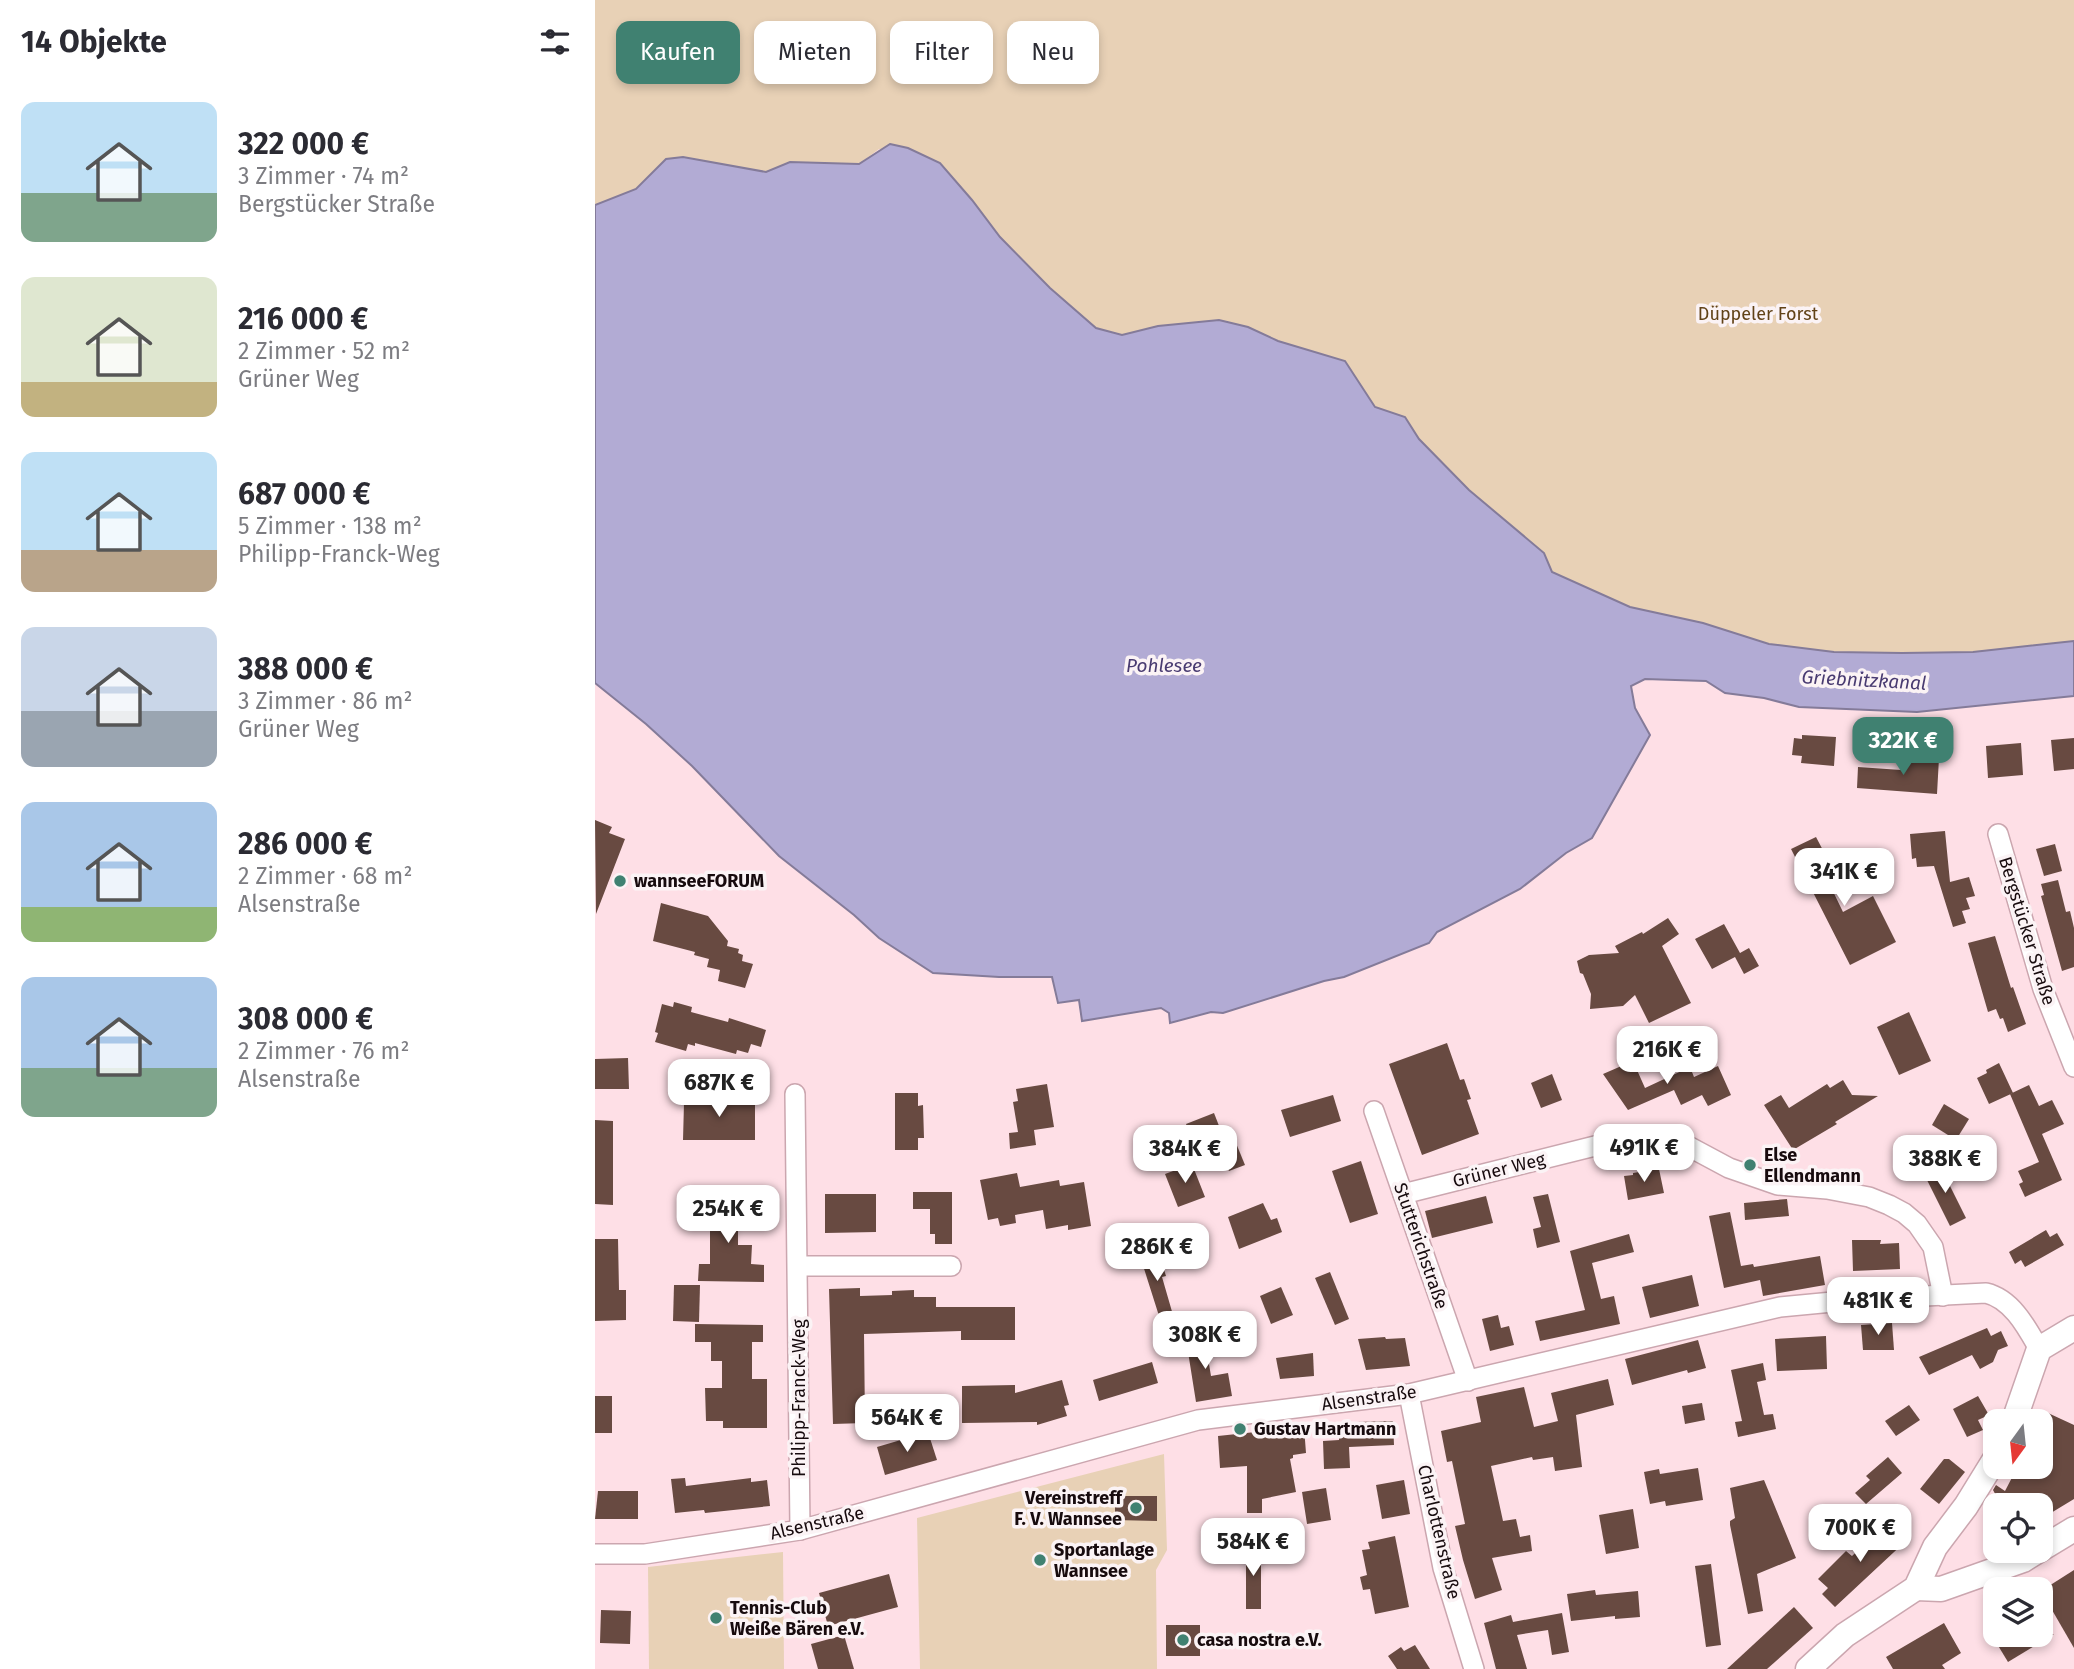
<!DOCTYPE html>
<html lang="de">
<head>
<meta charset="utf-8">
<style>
	:root { --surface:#fff; --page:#f2f2f3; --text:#2b2b33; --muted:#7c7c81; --accent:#408171 }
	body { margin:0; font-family:"Fira Sans",sans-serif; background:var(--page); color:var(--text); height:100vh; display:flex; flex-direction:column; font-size:26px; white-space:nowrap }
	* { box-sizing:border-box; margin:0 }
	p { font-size:23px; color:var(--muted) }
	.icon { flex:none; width:38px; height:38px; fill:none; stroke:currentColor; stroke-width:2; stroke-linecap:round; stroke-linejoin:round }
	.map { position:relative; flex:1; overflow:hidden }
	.sheet { display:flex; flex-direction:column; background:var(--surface); width:595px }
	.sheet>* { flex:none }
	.hud { position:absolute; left:21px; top:21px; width:665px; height:63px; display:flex; gap:14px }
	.needle { width:46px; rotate:195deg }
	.fabs { position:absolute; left:1388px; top:1409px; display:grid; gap:14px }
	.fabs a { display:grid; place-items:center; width:70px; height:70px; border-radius:14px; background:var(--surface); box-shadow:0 4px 10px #0003; font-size:35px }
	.price { position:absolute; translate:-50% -60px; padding:0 16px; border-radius:14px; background:#fff; color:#222; font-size:23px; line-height:46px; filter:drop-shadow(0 2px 4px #0008) }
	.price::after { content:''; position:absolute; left:50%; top:42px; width:21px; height:16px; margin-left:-10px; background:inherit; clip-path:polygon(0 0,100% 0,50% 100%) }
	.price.on { background:var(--accent); color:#fff }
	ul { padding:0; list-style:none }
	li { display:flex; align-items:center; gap:21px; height:175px; padding:0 21px }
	li span { display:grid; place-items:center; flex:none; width:196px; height:140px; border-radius:14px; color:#555 }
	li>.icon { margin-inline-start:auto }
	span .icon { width:84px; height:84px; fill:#fffc; stroke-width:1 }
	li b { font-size:30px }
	h2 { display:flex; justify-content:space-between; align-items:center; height:84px; padding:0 21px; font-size:30px }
	.pill { padding:0 24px; border-radius:14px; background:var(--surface); box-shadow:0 4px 10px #0003; font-size:24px; line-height:63px }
	.pill.on { background:var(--accent); color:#fff }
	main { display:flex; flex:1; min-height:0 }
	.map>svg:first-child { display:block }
</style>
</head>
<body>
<main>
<section class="sheet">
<h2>14 Objekte<svg class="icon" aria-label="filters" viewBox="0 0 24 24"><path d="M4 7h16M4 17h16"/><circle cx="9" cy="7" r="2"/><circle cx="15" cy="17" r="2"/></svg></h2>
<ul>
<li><span style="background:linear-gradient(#bfe0f5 65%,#7fa58c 0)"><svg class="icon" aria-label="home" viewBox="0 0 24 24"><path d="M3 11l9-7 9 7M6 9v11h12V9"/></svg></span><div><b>322 000 €</b><p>3 Zimmer · 74 m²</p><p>Bergstücker Straße</p></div></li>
<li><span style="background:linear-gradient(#dfe7d0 75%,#c2b280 0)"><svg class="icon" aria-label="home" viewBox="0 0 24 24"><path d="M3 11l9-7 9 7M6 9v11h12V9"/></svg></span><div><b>216 000 €</b><p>2 Zimmer · 52 m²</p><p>Grüner Weg</p></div></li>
<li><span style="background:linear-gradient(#bfe0f5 70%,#b9a48a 0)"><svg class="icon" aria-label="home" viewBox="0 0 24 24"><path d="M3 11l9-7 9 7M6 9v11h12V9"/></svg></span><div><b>687 000 €</b><p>5 Zimmer · 138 m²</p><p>Philipp-Franck-Weg</p></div></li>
<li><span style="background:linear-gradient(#c9d6e8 60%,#9aa5b1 0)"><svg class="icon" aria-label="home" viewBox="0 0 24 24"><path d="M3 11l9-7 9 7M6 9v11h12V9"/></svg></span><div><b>388 000 €</b><p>3 Zimmer · 86 m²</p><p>Grüner Weg</p></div></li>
<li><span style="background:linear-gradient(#a9c7e8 75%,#8fb573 0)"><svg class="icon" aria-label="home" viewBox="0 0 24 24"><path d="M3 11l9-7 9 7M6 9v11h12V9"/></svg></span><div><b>286 000 €</b><p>2 Zimmer · 68 m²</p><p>Alsenstraße</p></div></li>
<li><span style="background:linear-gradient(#a9c7e8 65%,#7fa58c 0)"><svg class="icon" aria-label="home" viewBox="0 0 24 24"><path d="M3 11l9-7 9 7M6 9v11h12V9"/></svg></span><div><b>308 000 €</b><p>2 Zimmer · 76 m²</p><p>Alsenstraße</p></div></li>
</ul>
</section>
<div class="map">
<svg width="1479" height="1669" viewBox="0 0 1479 1669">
	<rect width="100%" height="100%" fill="#fedfe6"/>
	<!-- green -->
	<g fill="#e8d1b6">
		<path d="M0,0H1479V641L1378,652L1307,653L1239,652L1174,644L1108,623L1035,607L957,572L949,553L874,490L824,439L810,417L780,408L750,361L683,341L653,327L563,326L527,335L501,328L455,288L405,237L377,200L345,163L284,149L264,164L195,162L171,172L88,157L71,159L41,189L0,205Z"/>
		<path d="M569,1454L572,1550L561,1570L562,1669H325L322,1518Z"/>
		<path d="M188,1552L189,1669H54L53,1567Z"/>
	</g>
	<!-- water -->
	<path fill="#b2abd4" stroke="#847b99" stroke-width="2" d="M295,144L313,148L345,163L377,200L405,237L455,288L501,328L527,335L563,326L624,320L653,327L683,341L750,361L780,407L810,417L824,439L874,490L949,553L957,572L1035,607L1108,623L1174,644L1239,652L1307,653L1378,652L1479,641V696L1322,712L1204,707L1169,698L1130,693L1111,681L1050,679L1036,686L1040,708L1055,735L997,838L971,853L925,889L842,932L834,943L749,977L729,981L628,1013L616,1012L575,1023L574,1013L566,1008L487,1021L484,1000L463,1003L457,977H404L338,973L284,938L259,915L184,856L97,766L51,724L0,683V205L41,189L71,159L88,157L171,172L195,162L264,164Z"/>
	<!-- building -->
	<g fill="#684a41">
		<path d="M1207,735L1241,737L1239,766L1206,763L1207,756L1197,755L1199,738L1207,739Z"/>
		<path d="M1479,738V769L1459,771L1456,740Z"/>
		<path d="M1426,743L1428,775L1393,778L1391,746Z"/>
		<path d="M1307,756L1344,758L1342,794L1262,788L1263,767L1306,770Z"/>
		<path d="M0,820L17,827L14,833L30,839L1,914Z"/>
		<path d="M1350,831L1355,882L1374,877L1380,896L1371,898L1375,909L1367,911L1371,923L1358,927L1339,866L1322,867L1321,858L1317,859L1315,834Z"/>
		<path d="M1221,837L1241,875L1232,879L1248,912L1278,896L1301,942L1255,965L1196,849Z"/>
		<path d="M1460,844L1467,871L1449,876L1441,849Z"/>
		<path d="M1463,880L1471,912L1475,911L1479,928V967L1467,971L1446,896L1449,895L1446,884Z"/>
		<path d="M66,903L113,916L133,941L132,946L144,949L143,953L148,955L147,961L158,964L150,988L123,981L125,970L112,967L114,959L99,955L100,952L58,941Z"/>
		<path d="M1073,918L1084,934L1067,946L1096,1003L1054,1023L1040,995L1028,1006L995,1009L996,994L988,974L985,973L982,961L994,955L1024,953L1020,946L1047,932L1048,934Z"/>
		<path d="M1129,924L1145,953L1154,948L1164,966L1149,974L1140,957L1117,969L1100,939Z"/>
		<path d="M1400,936L1416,988L1418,987L1431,1024L1413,1032L1408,1018L1405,1019L1401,1009L1393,1012L1373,943Z"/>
		<path d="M79,1002L97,1007L96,1012L133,1022L134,1018L171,1030L166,1047L156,1044L153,1053L142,1050L141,1054L100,1043V1046L93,1044L91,1051L60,1042L63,1033L60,1032L67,1004L78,1007Z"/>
		<path d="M1314,1012L1336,1061L1304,1075L1282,1027Z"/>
		<path d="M852,1043L865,1080L869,1079L876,1099L872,1100L884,1134L827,1155L794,1064Z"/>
		<path d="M33,1058L34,1089H0V1059Z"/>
		<path d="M1038,1061L1050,1088L1095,1067L1099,1077L1123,1066L1136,1095L1113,1106L1107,1095L1086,1105L1079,1090L1033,1110L1008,1074Z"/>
		<path d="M1404,1063L1418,1093L1394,1104L1382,1078L1392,1073L1391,1070Z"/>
		<path d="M957,1074L967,1100L946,1108L936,1083Z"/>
		<path d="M1248,1080L1257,1095L1283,1096L1240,1122L1242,1124L1198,1150L1169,1105L1186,1095L1194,1108L1232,1084L1235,1088Z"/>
		<path d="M452,1084L459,1127L439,1130L441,1145L415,1149L414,1133L423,1132L418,1102L423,1101L421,1089Z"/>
		<path d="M123,1085L134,1092L136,1103H160V1140H88L89,1103H110L115,1088Z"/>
		<path d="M1434,1085L1444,1106L1457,1100L1469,1124L1447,1134L1467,1180L1430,1197L1424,1184L1428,1182L1423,1171L1444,1162L1415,1094Z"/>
		<path d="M300,1093H323V1106L328,1105L329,1138H323V1150H300Z"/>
		<path d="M738,1095L746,1121L695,1137L686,1110Z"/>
		<path d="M1349,1104L1374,1119L1361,1140L1337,1125Z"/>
		<path d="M619,1113L626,1131L598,1142L591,1124Z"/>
		<path d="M0,1120L18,1121V1205L0,1204Z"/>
		<path d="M636,1131L650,1165L634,1171L620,1137Z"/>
		<path d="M766,1161L783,1214L755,1223L737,1171Z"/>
		<path d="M597,1164L610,1197L583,1207L570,1174Z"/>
		<path d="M1344,1164L1371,1218L1355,1226L1328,1172Z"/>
		<path d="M1064,1169L1069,1193L1033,1200L1029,1176L1038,1175V1173Z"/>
		<path d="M422,1173L425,1187L464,1180L465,1186L489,1182L496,1226L473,1230V1225L451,1229L448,1210L420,1215L421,1223L405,1226L403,1218L393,1220L385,1180Z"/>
		<path d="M125,1190H143V1245H157L156,1264L169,1265V1282L103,1281L104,1264H115V1226H112L111,1211L117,1210V1198H125Z"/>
		<path d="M318,1192H357V1244H340V1234H335V1209H318Z"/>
		<path d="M230,1194H281V1232L230,1233Z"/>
		<path d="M953,1194L965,1242L942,1248L938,1229L946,1227L938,1197Z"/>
		<path d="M891,1196L898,1223L837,1238L830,1211Z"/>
		<path d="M1192,1199L1194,1216L1150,1220L1149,1203Z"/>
		<path d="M668,1203L676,1220L682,1218L687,1232L644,1249L633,1217Z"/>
		<path d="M1135,1212L1146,1266L1158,1264L1159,1267L1225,1256L1230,1285L1168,1296L1165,1280L1129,1288L1114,1216Z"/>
		<path d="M1451,1230L1455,1237L1462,1233L1469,1245L1430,1267L1426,1260L1420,1264L1414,1252Z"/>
		<path d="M1034,1234L1039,1252L997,1263L1006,1299L1019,1296L1025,1324L945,1341L940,1321L990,1310L975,1251Z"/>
		<path d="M0,1239H23L24,1290H31V1320L0,1321Z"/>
		<path d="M1257,1240H1286L1285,1244L1304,1243L1305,1269L1258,1271Z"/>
		<path d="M563,1251L571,1276L567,1277L578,1315L565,1319L545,1256Z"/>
		<path d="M735,1272L754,1319L740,1325L720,1278Z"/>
		<path d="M1097,1275L1104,1306L1055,1318L1047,1287Z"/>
		<path d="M79,1285H105L104,1322L78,1321Z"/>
		<path d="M686,1287L698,1315L676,1324L665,1296Z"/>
		<path d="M265,1288V1296L297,1295V1291L319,1290V1297H341V1307H420V1340H366V1331L269,1334L270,1423L238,1424L234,1289Z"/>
		<path d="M903,1315L906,1328L914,1326L919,1345L895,1351L887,1319Z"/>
		<path d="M1297,1323L1299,1350H1268L1266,1325Z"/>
		<path d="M100,1324L168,1325V1342H157V1379H172V1428H128V1421H111L110,1388H127V1361H116V1342H100Z"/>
		<path d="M1392,1328L1396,1336L1406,1331L1413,1346L1403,1350L1398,1362L1385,1369L1377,1355L1334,1375L1324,1357Z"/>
		<path d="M608,1329L616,1376L633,1373L637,1396L601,1402L590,1333Z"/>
		<path d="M1231,1336L1232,1369L1182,1371L1180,1339Z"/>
		<path d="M790,1337L791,1339L810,1338L815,1366L771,1370L763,1339Z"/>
		<path d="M1103,1340L1111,1368L1093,1373L1092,1370L1037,1385L1030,1359Z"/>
		<path d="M718,1353L719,1376L685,1379L681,1358Z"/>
		<path d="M557,1362L563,1383L504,1401L498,1380Z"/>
		<path d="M1168,1363L1171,1380L1162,1382L1169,1415L1178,1414L1181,1429L1143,1437L1140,1422L1147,1421L1136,1370Z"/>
		<path d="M1013,1379L1019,1405L981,1415L987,1467L960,1471L958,1457L938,1460L937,1457L896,1466L908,1521L921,1519L925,1537L935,1535L937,1551L897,1558L907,1590L880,1599L868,1560L860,1526L870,1524L857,1461L852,1462L846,1431L886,1422L881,1397L929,1387L939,1427L963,1421L956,1393Z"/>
		<path d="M467,1380L474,1405L469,1406L472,1416L442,1425V1422L367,1423V1386L420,1385V1393Z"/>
		<rect x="0" y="1396" width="17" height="37"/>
		<path d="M1383,1396L1394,1415L1383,1420L1388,1430L1372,1437L1358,1409Z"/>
		<path d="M1107,1403L1110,1420L1090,1424L1087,1406Z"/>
		<path d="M1314,1405L1325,1420L1301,1436L1290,1421Z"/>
		<path d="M1453,1413L1479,1425V1499L1446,1519V1505H1402L1404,1501L1398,1490L1401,1485L1410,1491L1423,1466H1446V1430Z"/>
		<path d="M798,1421L799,1445L754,1447L755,1468L729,1469L728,1441L744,1440V1434L762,1433L761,1422Z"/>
		<path d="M709,1427L711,1453L698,1455V1458L695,1459L701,1492L667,1499V1513H652V1466L625,1468L623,1436Z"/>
		<path d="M333,1432L342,1460L290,1475L282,1447Z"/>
		<path d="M1293,1457L1307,1473L1271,1504L1260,1493L1275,1480L1271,1476Z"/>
		<path d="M1349,1459H1354L1370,1472L1344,1504L1325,1489Z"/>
		<path d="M1103,1468L1108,1500L1071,1506L1070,1501L1055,1504L1049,1472L1064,1469L1065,1474Z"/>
		<path d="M90,1478L91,1486L156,1478V1482L172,1480L175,1506L110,1513L109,1510L80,1513L76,1479Z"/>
		<path d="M809,1480L815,1514L787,1519L781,1485Z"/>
		<path d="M1169,1480L1201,1558L1162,1574L1168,1611L1153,1614L1135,1525V1521L1140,1518L1135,1488Z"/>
		<path d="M731,1488L736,1520L712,1524L707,1492Z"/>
		<path d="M3,1491H43V1519H0Z"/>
		<path d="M520,1496H562V1521L520,1520Z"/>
		<path d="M1038,1509L1044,1548L1011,1554L1004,1515Z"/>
		<path d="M1295,1521L1313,1539L1240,1607L1227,1594L1233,1588L1223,1579L1251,1551L1257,1556Z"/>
		<path d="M800,1536L814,1607L780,1614L775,1589L768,1590L765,1577L772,1575L767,1550L775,1549L773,1542Z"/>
		<rect x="651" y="1547" width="15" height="62"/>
		<path d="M1116,1564L1126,1645L1111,1647L1100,1566Z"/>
		<path d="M1479,1570V1648L1446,1591Z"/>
		<path d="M294,1574L303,1607L233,1626L224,1593Z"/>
		<path d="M1000,1590L1001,1595L1043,1591L1045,1617L1020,1619V1616L976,1621L972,1594Z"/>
		<path d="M1199,1607L1218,1628L1172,1669H1132Z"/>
		<path d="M6,1610L36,1611L35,1644L5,1643Z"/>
		<path d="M967,1613L974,1652L957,1655L953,1630L922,1635L932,1669H901L889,1623L916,1615L918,1622Z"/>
		<path d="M1349,1623L1366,1653L1347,1665L1350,1669H1298L1291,1657Z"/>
		<rect x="571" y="1625" width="34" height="31"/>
		<path d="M1396,1634H1459L1413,1662Z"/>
		<path d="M249,1635L259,1669H223L216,1644Z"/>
		<path d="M820,1645L835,1669H802L793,1656L806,1647L809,1651Z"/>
	</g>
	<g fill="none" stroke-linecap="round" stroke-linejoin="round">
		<!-- minor casing -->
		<g stroke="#cba6af" stroke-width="22">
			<g id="minor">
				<path d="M1403,834L1448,989L1479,1067"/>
				<path d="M200,1094L205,1530"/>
				<path d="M779,1111L873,1381"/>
				<path d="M808,1194L1032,1138H1063L1091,1145L1134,1168L1183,1185L1232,1189L1274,1197L1294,1205L1309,1213L1322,1224L1338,1247L1348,1296"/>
				<path d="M203,1266H356"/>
				<path d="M814,1394L848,1568L879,1669"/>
				<path d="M0,1554H50L205,1530L603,1420L814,1394L1185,1307L1269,1299L1391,1293C1417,1299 1432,1328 1444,1349"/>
			</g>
		</g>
		<!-- tertiary casing -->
		<g stroke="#cba6af" stroke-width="27">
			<g id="tertiary">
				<path d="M1419,1421L1444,1349L1479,1328"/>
				<path d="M1446,1549L1479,1529"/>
				<path d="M1321,1588L1346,1589L1428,1560L1444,1550"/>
				<path d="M1213,1669L1250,1635L1321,1588L1340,1547L1371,1506L1400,1459"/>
			</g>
		</g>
		<!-- minor -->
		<use href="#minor" stroke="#fff" stroke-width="19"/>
		<!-- tertiary -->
		<use href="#tertiary" stroke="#fff" stroke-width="24"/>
	</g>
	<!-- markers -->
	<g fill="#408171" stroke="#fbf3f5" stroke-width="2.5">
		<circle cx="25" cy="881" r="7"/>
		<circle cx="1155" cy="1165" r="7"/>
		<circle cx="645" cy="1429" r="7"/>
		<circle cx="541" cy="1508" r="7"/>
		<circle cx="445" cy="1560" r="7"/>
		<circle cx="121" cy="1618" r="7"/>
		<circle cx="588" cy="1640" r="7"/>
	</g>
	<g text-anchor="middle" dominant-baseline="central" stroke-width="7" stroke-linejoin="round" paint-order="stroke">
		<!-- park labels -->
		<g font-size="18" fill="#614217" stroke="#fbf3f5">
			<text x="1163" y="314">Düppeler Forst</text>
		</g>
		<!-- poi labels -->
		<g font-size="18" font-weight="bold" fill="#170b0e" stroke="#fbf3f5" text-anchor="start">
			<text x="39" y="881">wannseeFORUM</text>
			<text x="1169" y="1155">Else<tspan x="1169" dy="21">Ellendmann</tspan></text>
			<text x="659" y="1429">Gustav Hartmann</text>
			<text x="527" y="1498" text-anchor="end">Vereinstreff<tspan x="527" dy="21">F. V. Wannsee</tspan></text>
			<text x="459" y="1550">Sportanlage<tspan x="459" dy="21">Wannsee</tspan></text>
			<text x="135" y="1608">Tennis-Club<tspan x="135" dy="21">Weiße Bären e.V.</tspan></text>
			<text x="602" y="1640">casa nostra e.V.</text>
		</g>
		<!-- street labels -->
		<g font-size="18" fill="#170b0e" stroke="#fbf3f5">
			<text transform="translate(1432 931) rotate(73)">Bergstücker Straße</text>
			<text transform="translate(904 1170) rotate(-14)">Grüner Weg</text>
			<text transform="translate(826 1246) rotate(71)">Stutterichstraße</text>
			<text transform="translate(204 1398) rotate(-90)">Philipp-Franck-Weg</text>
			<text transform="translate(774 1398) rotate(-8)">Alsenstraße</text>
			<text transform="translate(222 1523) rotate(-13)">Alsenstraße</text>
			<text transform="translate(844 1532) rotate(77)">Charlottenstraße</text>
		</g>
		<!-- water labels -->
		<g font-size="19" font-style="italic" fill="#493b71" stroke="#fbf3f5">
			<text x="569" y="665">Pohlesee</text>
			<text transform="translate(1269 680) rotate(3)">Griebnitzkanal</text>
		</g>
	</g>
</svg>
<div class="fabs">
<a><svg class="needle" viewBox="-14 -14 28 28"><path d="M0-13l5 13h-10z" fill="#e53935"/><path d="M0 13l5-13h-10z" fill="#7c7c81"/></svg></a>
<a><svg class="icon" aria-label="locate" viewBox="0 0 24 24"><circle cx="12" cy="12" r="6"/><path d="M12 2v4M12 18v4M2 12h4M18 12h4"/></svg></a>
<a><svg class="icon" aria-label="layers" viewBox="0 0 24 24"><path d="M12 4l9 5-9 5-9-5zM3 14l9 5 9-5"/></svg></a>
</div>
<b class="price on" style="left:1308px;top:777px">322K €</b>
<b class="price" style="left:1249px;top:908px">341K €</b>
<b class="price" style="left:1072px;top:1086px">216K €</b>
<b class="price" style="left:124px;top:1119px">687K €</b>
<b class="price" style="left:1049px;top:1184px">491K €</b>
<b class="price" style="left:590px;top:1185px">384K €</b>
<b class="price" style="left:1350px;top:1195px">388K €</b>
<b class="price" style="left:133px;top:1245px">254K €</b>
<b class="price" style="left:562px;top:1283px">286K €</b>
<b class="price" style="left:1283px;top:1337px">481K €</b>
<b class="price" style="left:610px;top:1371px">308K €</b>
<b class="price" style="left:312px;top:1454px">564K €</b>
<b class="price" style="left:1265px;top:1564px">700K €</b>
<b class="price" style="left:658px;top:1578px">584K €</b>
<div class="hud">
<a class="pill on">Kaufen</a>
<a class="pill">Mieten</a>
<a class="pill">Filter</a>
<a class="pill">Neu</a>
</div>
</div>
</main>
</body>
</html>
